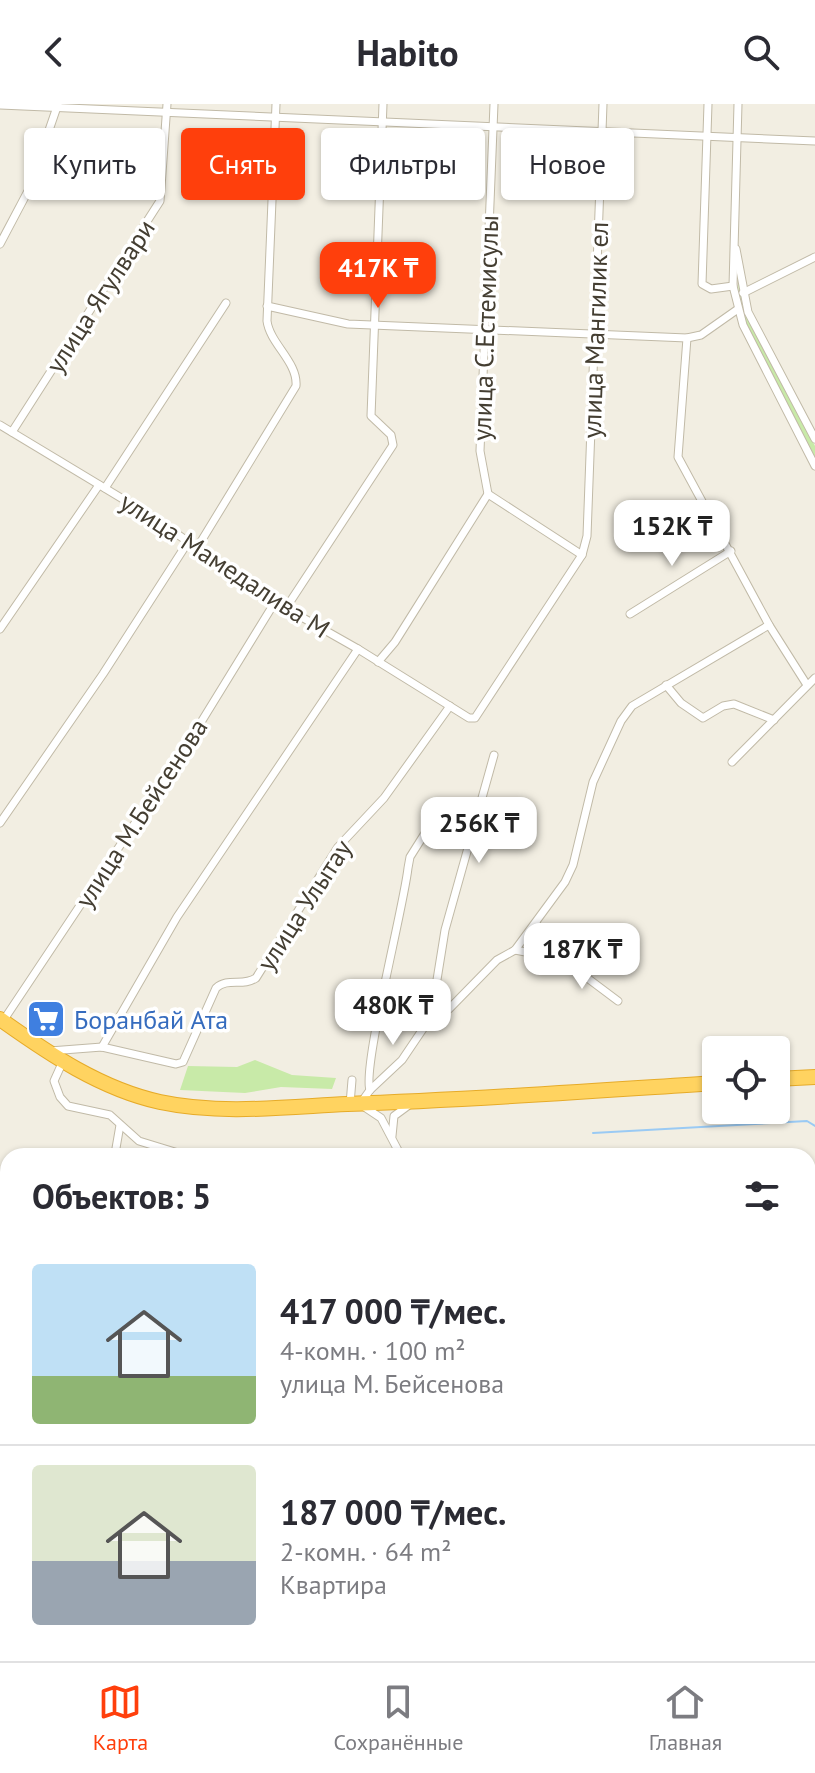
<!DOCTYPE html>
<html lang="ru">
<head>
<meta charset="utf-8">
<style>
	:root { --surface:#fff; --page:#f7f7f7; --text:#2b2b33; --muted:#7c7c81; --line:#e1e1e2; --accent:#ff3f0c }
	body { margin:0; font-family:"PT Sans",sans-serif; background:var(--page); color:var(--text); height:100vh; display:flex; flex-direction:column; font-size:30px; white-space:nowrap }
	* { box-sizing:border-box; margin:0 }
	p { font-size:26px; color:var(--muted) }
	.icon { flex:none; width:44px; height:44px; fill:none; stroke:currentColor; stroke-width:2; stroke-linecap:round; stroke-linejoin:round }
	.map { position:relative; flex:1; overflow:hidden }
	.details { position:absolute; left:0px; top:1044px; width:816px; height:514px; display:flex; flex-direction:column; background:var(--surface); border-radius:24px 24px 0 0; box-shadow:0 2px 6px #0004 }
	.details>* { flex:none }
	.top-card { position:absolute; left:24px; top:24px; width:768px; height:72px; display:flex; gap:16px }
	.controls { position:absolute; left:702px; top:932px; display:grid; gap:16px }
	.controls a { display:grid; place-items:center; width:88px; height:88px; border-radius:8px; background:var(--surface); box-shadow:0 2px 6px #0004; font-size:40px }
	.price { position:absolute; translate:-50% -68px; padding:0 18px; border-radius:16px; background:#fff; color:#222; font-size:26px; line-height:52px; filter:drop-shadow(0 2px 4px #0008) }
	.price::after { content:''; position:absolute; left:50%; top:48px; width:24px; height:18px; margin-left:-12px; background:inherit; clip-path:polygon(0 0,100% 0,50% 100%) }
	.price.current { background:var(--accent); color:#fff }
	ul { padding:0; list-style:none }
	li { display:flex; align-items:center; gap:24px; height:200px; padding:0 32px }
	li+li { border-top:2px solid var(--line) }
	li span { display:grid; place-items:center; flex:none; width:224px; height:160px; border-radius:8px; color:#555 }
	li>.icon { margin-inline-start:auto }
	span .icon { width:96px; height:96px; fill:#fffc; stroke-width:1 }
	li b { font-size:34px }
	h2 { display:flex; justify-content:space-between; align-items:center; height:96px; padding:0 32px; font-size:34px }
	.pill { padding:0 28px; border-radius:8px; background:var(--surface); box-shadow:0 2px 6px #0004; font-size:28px; line-height:72px }
	.pill.current { background:var(--accent); color:#fff }
	header { display:flex; justify-content:space-between; align-items:center; height:104px; padding:0 32px; background:var(--surface); font-size:36px; font-weight:600 }
	.dock { display:flex; justify-content:space-around; align-items:center; height:112px; border-top:2px solid var(--line); background:var(--surface); font-size:22px; color:var(--muted) }
	.dock a { display:grid; justify-items:center; gap:4px }
	.dock .current { color:var(--accent) }
	.map>svg:first-child { display:block }
</style>
</head>
<body>
<header><svg class="icon" aria-label="back" viewBox="0 0 24 24"><path d="M15 5l-7 7 7 7"/></svg>Habito<svg class="icon" aria-label="search" viewBox="0 0 24 24"><circle cx="10" cy="10" r="6"/><path d="M15 15l6 6"/></svg></header>
<div class="map">
<svg width="815" height="1557" viewBox="0 0 815 1557">
	<rect width="100%" height="100%" fill="#f2eee2"/>
	<!-- green -->
	<g fill="#c8eaa8">
		<path d="M736,157L742,202L815,342V353L745,219L740,202Z"/>
		<path d="M255,956L292,971L336,974L332,985L281,983L245,989L180,986L188,962L237,963Z"/>
	</g>
	<g fill="none" stroke-linecap="round" stroke-linejoin="round">
		<!-- stream -->
		<g stroke="#9acaf4" stroke-width="2">
			<path d="M593,1029L807,1017L815,1022"/>
			<path d="M0,1197L8,1200"/>
			<path d="M0,1278L4,1284"/>
			<path d="M808,1280L815,1263"/>
			<path d="M0,1317L8,1301"/>
			<path d="M595,1557L598,1550"/>
		</g>
		<!-- canal -->
		<g stroke="#9acaf4" stroke-width="7">
			<path d="M808,1112L815,1104"/>
			<path d="M454,1550L459,1557"/>
		</g>
		<!-- street casing -->
		<g stroke="#c1baa7" stroke-width="9">
			<g id="street">
				<path d="M708,0L702,180L711,185L733,182"/>
				<path d="M738,0L733,182L743,221L815,362"/>
				<path d="M0,1L815,37"/>
				<path d="M0,140L28,87L58,0"/>
				<path d="M736,145L748,208L815,335"/>
				<path d="M743,189L815,153"/>
				<path d="M267,202L348,220L687,234L701,231L738,205"/>
				<path d="M687,234L678,353L769,521L807,581"/>
				<path d="M0,321L151,412L275,498L358,545L469,614H475L582,451L587,432L603,0"/>
				<path d="M12,328L160,97L167,0"/>
				<path d="M105,384L226,199"/>
				<path d="M488,390L582,451"/>
				<path d="M197,444L296,282C298,258 270,240 267,217L276,0"/>
				<path d="M286,504L393,341L391,331L371,312L383,0"/>
				<path d="M630,510L731,447"/>
				<path d="M0,525L99,381"/>
				<path d="M378,558L395,538L488,390L480,347L494,0"/>
				<path d="M666,581L681,599L703,614L723,602L734,600L774,616"/>
				<path d="M732,658L815,574"/>
				<path d="M0,719L103,570L188,438"/>
				<path d="M536,819L539,830L560,852"/>
				<path d="M515,846L562,855L618,897"/>
				<path d="M431,913L449,905L497,856L515,846L565,778L573,761L593,678L621,617L632,602L769,521"/>
				<path d="M3,917L187,641L275,498"/>
				<path d="M102,943L177,813L358,545"/>
				<path d="M50,947L102,943L176,960L183,958L216,884C228,873 243,883 256,874L338,743L384,694L450,602"/>
				<path d="M63,957L54,977L60,993L68,1002L110,1011L139,1037L188,1052"/>
				<path d="M370,986C362,964 404,802 408,764L410,753L427,726"/>
				<path d="M350,1000L352,976"/>
				<path d="M392,1032L394,1012L409,1001"/>
				<path d="M115,1050L120,1021"/>
				<path d="M401,1052L381,1014L360,1000L370,986L402,956L431,913L445,826L494,651"/>
				<path d="M808,1239L815,1222"/>
				<path d="M808,1318L815,1300"/>
				<path d="M808,1353L815,1357"/>
				<path d="M0,1479L8,1469"/>
				<path d="M808,1524L815,1525"/>
				<path d="M224,1557L229,1550"/>
				<path d="M533,1557L535,1550"/>
				<path d="M655,1557L656,1550"/>
			</g>
		</g>
		<!-- highway casing -->
		<g stroke="#e6ab29" stroke-width="16">
			<g id="highway">
				<path d="M0,915C49,950 101,985 160,998C221,1011 286,1003 347,1000C470,996 593,987 716,979"/>
				<path d="M776,975L815,973"/>
			</g>
		</g>
		<!-- street -->
		<use href="#street" stroke="#fff" stroke-width="7"/>
		<!-- highway -->
		<use href="#highway" stroke="#ffd360" stroke-width="14"/>
	</g>
	<!-- icons -->
	<defs>
		<g id="supermarket-square" transform="scale(2)"><rect x="-9" y="-9" width="18" height="18" rx="4" fill="#3f7fe0" stroke="#fff"/><path d="M-6-5.5h2.5l.6 2H6L4.5 2H-2.5L-4.4-4H-6ZM-1.5 3.2a1.3 1.3 0 1 0 .1 0ZM3 3.2a1.3 1.3 0 1 0 .1 0Z" fill="#fff"/></g>
	</defs>
	<g fill-rule="evenodd">
		<use href="#supermarket-square" x="46" y="915"/>
	</g>
	<g text-anchor="middle" dominant-baseline="central" stroke-width="7" stroke-linejoin="round" paint-order="stroke">
		<!-- street labels -->
		<g font-size="26" fill="#443e32" stroke="#fff">
			<text transform="translate(100 192) rotate(-57)">улица Ягулвари</text>
			<text transform="translate(485 224) rotate(-88)">улица С.Естемисулы</text>
			<text transform="translate(595 226) rotate(-88)">улица Мангилик ел</text>
			<text transform="translate(225 461) rotate(33)">улица Мамедалива М</text>
			<text transform="translate(141 709) rotate(-57)">улица М.Бейсенова</text>
			<text transform="translate(304 801) rotate(-57)">улица Улытау</text>
		</g>
		<!-- shop labels -->
		<g font-size="26" fill="#366cbe" stroke="#fff" text-anchor="start">
			<text x="74" y="915">Боранбай Ата</text>
		</g>
	</g>
</svg>
<div class="controls">
<a><svg class="icon" aria-label="locate" viewBox="0 0 24 24"><circle cx="12" cy="12" r="6"/><path d="M12 2v4M12 18v4M2 12h4M18 12h4"/></svg></a>
</div>
<b class="price current" style="left:378px;top:206px">417K ₸</b>
<b class="price" style="left:672px;top:464px">152K ₸</b>
<b class="price" style="left:479px;top:761px">256K ₸</b>
<b class="price" style="left:582px;top:887px">187K ₸</b>
<b class="price" style="left:393px;top:943px">480K ₸</b>
<div class="top-card">
<a class="pill">Купить</a>
<a class="pill current">Снять</a>
<a class="pill">Фильтры</a>
<a class="pill">Новое</a>
</div>
<section class="details">
<h2>Объектов: 5<svg class="icon" aria-label="filters" viewBox="0 0 24 24"><path d="M4 7h16M4 17h16"/><circle cx="9" cy="7" r="2"/><circle cx="15" cy="17" r="2"/></svg></h2>
<ul>
<li><span style="background:linear-gradient(#bfe0f5 70%,#8fb573 0)"><svg class="icon" aria-label="home" viewBox="0 0 24 24"><path d="M3 11l9-7 9 7M6 9v11h12V9"/></svg></span><div><b>417 000 ₸/мес.</b><p>4-комн. · 100 m²</p><p>улица М. Бейсенова</p></div></li>
<li><span style="background:linear-gradient(#dfe7d0 60%,#9aa5b1 0)"><svg class="icon" aria-label="home" viewBox="0 0 24 24"><path d="M3 11l9-7 9 7M6 9v11h12V9"/></svg></span><div><b>187 000 ₸/мес.</b><p>2-комн. · 64 m²</p><p>Квартира</p></div></li>
</ul>
</section>
</div>
<nav class="dock">
<a class="current"><svg class="icon" aria-label="map" viewBox="0 0 24 24"><path d="M3 6l6-2 6 2 6-2v14l-6 2-6-2-6 2zM9 4v14M15 6v14"/></svg>Карта</a>
<a><svg class="icon" aria-label="saved" viewBox="0 0 24 24"><path d="M7 4h10v16l-5-4-5 4z"/></svg>Сохранённые</a>
<a><svg class="icon" aria-label="home" viewBox="0 0 24 24"><path d="M3 11l9-7 9 7M6 9v11h12V9"/></svg>Главная</a>
</nav>
</body>
</html>
